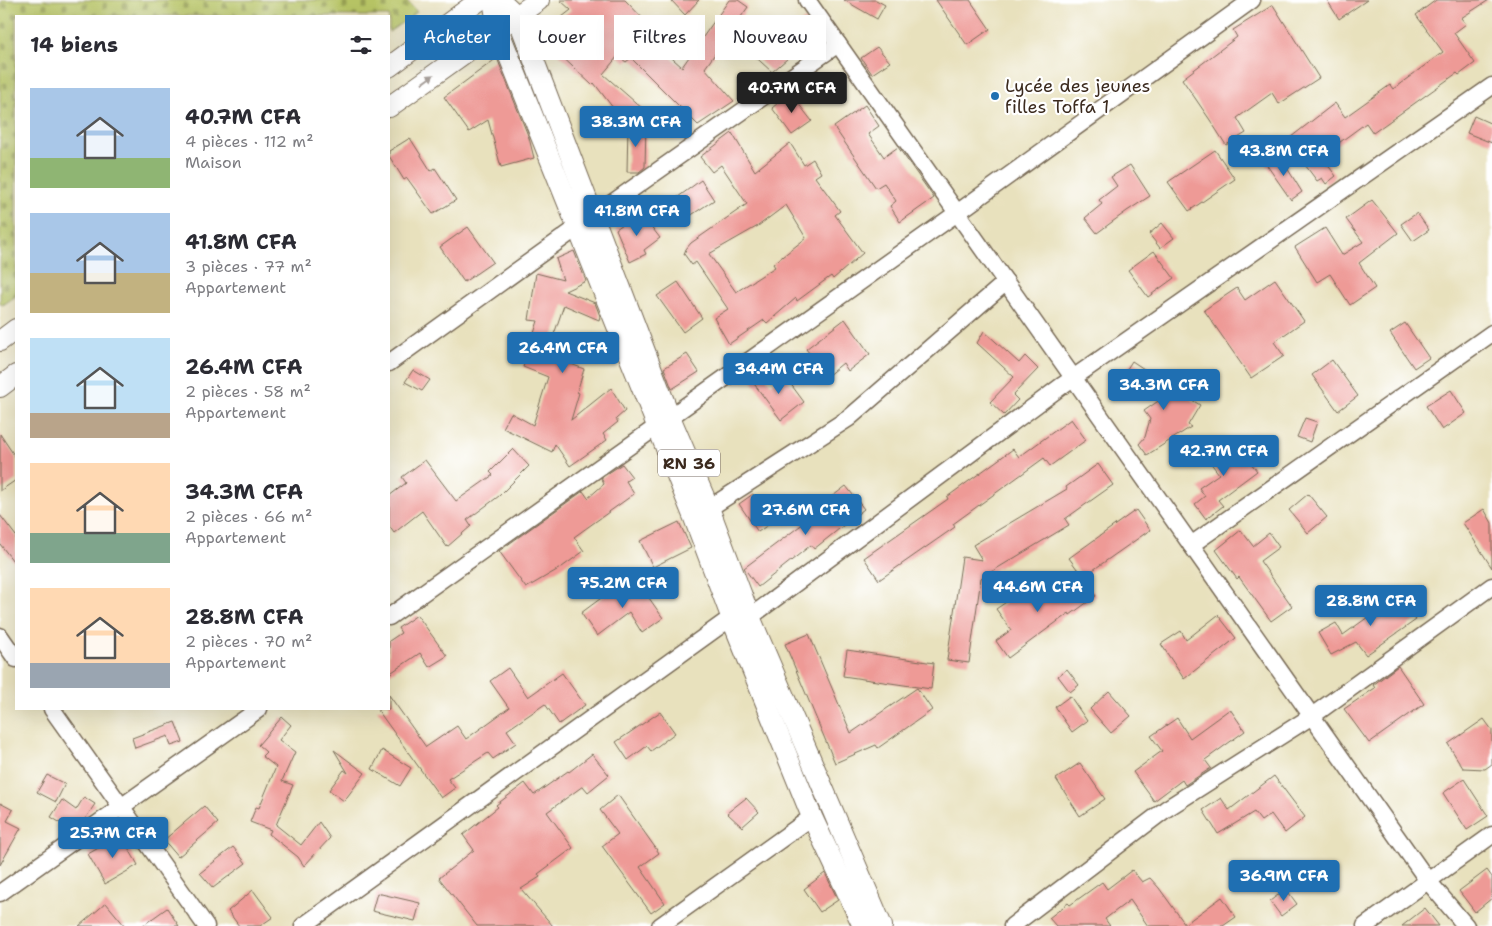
<!DOCTYPE html>
<html lang="fr">
<head>
<meta charset="utf-8">
<style>
	:root { --surface:#fff; --page:#f7f7f7; --text:#2b2b33; --muted:#7c7c81; --accent:#1f6fb2 }
	body { margin:0; font-family:"Shantell Sans",sans-serif; background:var(--page); color:var(--text); height:100vh; display:flex; flex-direction:column; font-size:19px; white-space:nowrap }
	* { box-sizing:border-box; margin:0 }
	p { font-size:16px; color:var(--muted) }
	.icon { flex:none; width:28px; height:28px; fill:none; stroke:currentColor; stroke-width:2; stroke-linecap:round; stroke-linejoin:round }
	.map { position:relative; flex:1; overflow:hidden }
	.sheet { position:absolute; left:15px; top:15px; width:375px; height:695px; display:flex; flex-direction:column; background:var(--surface); border-radius:0px; box-shadow:0 5px 20px #0002 }
	.sheet>* { flex:none }
	.guide { position:absolute; left:405px; top:15px; width:475px; height:45px; display:flex; gap:10px }
	.price { position:absolute; translate:-50% -42px; padding:0 11px; border-radius:5px; background:var(--accent); color:#fff; font-size:16px; line-height:32px; filter:drop-shadow(0 1px 2px #0008) }
	.price::after { content:''; position:absolute; left:50%; top:30px; width:15px; height:11px; margin-left:-8px; background:inherit; clip-path:polygon(0 0,100% 0,50% 100%) }
	.price.active { background:#222; color:#fff }
	ul { padding:0; list-style:none }
	li { display:flex; align-items:center; gap:15px; height:125px; padding:0 15px }
	li span { display:grid; place-items:center; flex:none; width:140px; height:100px; border-radius:0px; color:#555 }
	li>.icon { margin-inline-start:auto }
	span .icon { width:60px; height:60px; fill:#fffc; stroke-width:1 }
	li b { font-size:21px }
	h2 { display:flex; justify-content:space-between; align-items:center; height:60px; padding:0 15px; font-size:21px }
	.chip { padding:0 18px; border-radius:0px; background:var(--surface); box-shadow:0 5px 20px #0002; font-size:18px; line-height:45px }
	.chip.active { background:var(--accent); color:#fff }
	.map>svg:first-child { display:block }
</style>
</head>
<body>
<div class="map">
<svg width="1492" height="926" viewBox="0 0 1492 926">
	<defs>
		<pattern id="cemetery-stones" width="16" height="16" patternUnits="userSpaceOnUse" patternTransform="scale(1.25)"><rect width="16" height="16" fill="#b7c465"/><path d="M2 7V4a2 2 0 0 1 4 0v3zM10 15v-3a2 2 0 0 1 4 0v3z" fill="#969f53"/></pattern>
	</defs>
	<rect width="100%" height="100%" fill="#fff"/>
	<filter id="ink" filterUnits="userSpaceOnUse"><feTurbulence type="fractalNoise" baseFrequency=".02" numOctaves="2"/><feDisplacementMap in="SourceGraphic" scale="10" xChannelSelector="R" yChannelSelector="G"/><feConvolveMatrix kernelMatrix="1 2 1 2 8 2 1 2 1" color-interpolation-filters="sRGB"/></filter>
	<filter id="wash" filterUnits="userSpaceOnUse"><feTurbulence type="fractalNoise" baseFrequency=".0096" numOctaves="4" result="noise"/><feDisplacementMap in="SourceGraphic" scale="20" xChannelSelector="R" yChannelSelector="G"/><feGaussianBlur stdDeviation="1.12" result="paint"/><feColorMatrix in="noise" values="0 0 0 0 0 0 0 0 0 0 0 0 0 0 0 0 0 1.4 0 .05"/><feComposite in="paint" operator="in"/></filter>
	<g filter="url(#wash)">
		<rect width="100%" height="100%" fill="#e8e1bd"/>
		<!-- cemetery -->
		<path fill="url(#cemetery-stones)" stroke="#797742" d="M3,0H406L417,12L389,32V16H16V296L3,305L0,303V5Z"/>
		<g id="blocks">
			<!-- building -->
			<g fill="#ee9a96" fill-rule="evenodd">
				<path d="M560,0H625L654,30L647,36L682,67L729,0H738L748,7L705,68L734,101L698,125L631,58L626,62L618,56L603,74L643,109L632,120L620,117L594,83L592,85L555,50L560,47L544,31L571,10Z"/>
				<path d="M671,0H699L685,15Z"/>
				<path d="M844,0H876L885,5L877,19Z"/>
				<path d="M936,0H970L990,29L967,45Z"/>
				<path d="M1327,0H1367L1339,19Z"/>
				<path d="M1436,0H1489L1461,18L1466,24L1454,33L1475,63L1459,75L1457,73L1373,133L1366,123L1321,156L1336,176L1326,184L1322,178L1317,181L1291,146L1296,143L1291,137L1335,103L1345,117L1390,85L1393,89L1443,52L1416,15Z"/>
				<path d="M1273,5L1319,78L1279,104L1272,93L1237,118L1246,133L1226,145L1210,120L1182,79L1237,37L1233,30Z"/>
				<path d="M805,19L816,35L803,45L772,72L749,51L760,35L773,47L793,31L792,29Z"/>
				<path d="M877,47L890,62L872,74L861,58Z"/>
				<path d="M497,58L529,138L534,158L501,167L488,120L469,132L444,97Z"/>
				<path d="M790,93L812,121L792,135L772,108Z"/>
				<path d="M865,105L879,126L868,134L884,157L898,147L934,198L900,222L890,206L896,201L884,183L876,188L834,127Z"/>
				<path d="M1474,116L1492,124V143L1467,133Z"/>
				<path d="M628,124H646L645,167L639,172H627Z"/>
				<path d="M732,133L755,171L790,143L804,165L813,159L821,173L815,177L840,211L835,215L863,253L833,279L831,276L797,301L796,298L767,323L764,320L729,344L714,318L728,309L696,262L692,265L684,254L686,249L691,243L747,204L721,165L712,172L700,157ZM786,205L806,238L773,264L775,267L736,292L709,254L758,226Z"/>
				<path d="M410,138L431,171L435,168L456,200L433,214L407,178L404,180L389,156V151Z"/>
				<path d="M1215,150L1235,179L1189,211L1168,182Z"/>
				<path d="M1279,155L1302,192L1291,200L1266,164Z"/>
				<path d="M1130,165L1150,196L1127,211L1097,233L1085,218L1102,204L1099,200L1117,186L1111,177Z"/>
				<path d="M701,180L714,200L687,218L674,200Z"/>
				<path d="M1372,200L1398,233L1359,263L1375,288L1350,305L1330,274L1317,282L1295,247L1325,228L1342,255L1363,242L1346,219Z"/>
				<path d="M640,212L660,238L644,250L646,254L630,262L616,229Z"/>
				<path d="M1417,213L1429,230L1413,241L1401,224Z"/>
				<path d="M1162,223L1174,238L1160,248L1149,234Z"/>
				<path d="M468,227L493,262L464,282L440,247Z"/>
				<path d="M574,251L586,281L565,291L595,303L600,316L599,320L564,305L547,355L584,369L577,392L579,393L571,420L611,388L625,411L616,419L618,422L603,434L607,440L570,466L555,444L552,452L503,428L511,413L533,425L548,377L523,367L538,321L529,320L536,273L563,280L556,259Z"/>
				<path d="M1154,251L1174,278L1148,297L1128,270Z"/>
				<path d="M1275,279L1304,321L1274,342L1284,356L1251,378L1204,310L1237,288L1245,300Z"/>
				<path d="M678,282L702,318L683,332L657,296Z"/>
				<path d="M845,319L870,354L848,371L843,363L827,376L806,349Z"/>
				<path d="M1405,323L1429,358L1414,368L1390,333Z"/>
				<path d="M984,331L1019,363L1025,356L1038,369L1013,395L1018,400L1004,415L990,402L1014,377L977,343Z"/>
				<path d="M687,354L699,372L672,389L664,368Z"/>
				<path d="M1332,360L1358,396L1338,411L1312,375Z"/>
				<path d="M1132,361L1150,373V374L1200,405L1188,425L1191,427L1147,455L1139,444L1145,437L1150,419L1144,411L1164,397L1125,372Z"/>
				<path d="M413,370L430,380L422,391L405,382Z"/>
				<path d="M763,373L771,384L784,375L804,402L781,420L752,381Z"/>
				<path d="M1451,390L1466,413L1442,430L1426,406Z"/>
				<path d="M1305,418L1317,422L1310,442L1297,437Z"/>
				<path d="M1071,419L1086,440L1050,466L1044,458L953,524L955,527L879,580L864,558L948,499L947,497L1013,449L1019,457Z"/>
				<path d="M0,434L16,458V480L0,491Z"/>
				<path d="M1233,439L1257,471L1218,500L1223,506L1206,519L1195,504L1205,496L1199,488L1219,474L1207,458Z"/>
				<path d="M513,449L529,466L499,496L467,520L471,526L447,547L422,511L394,533L389,526V496L406,483L402,477L425,460L456,501L493,475L490,472Z"/>
				<path d="M622,464L632,477L626,481L634,494L574,537L584,551L562,567L526,588L499,551L583,491L588,498L604,484L601,478Z"/>
				<path d="M1098,464L1113,485L1065,519L1069,525L981,578L969,663L947,660L962,557L982,560L973,545L1067,489L1066,487Z"/>
				<path d="M846,486L864,509L814,549L811,545L758,587L744,568L824,508L821,505Z"/>
				<path d="M753,494L772,522L758,532L739,504Z"/>
				<path d="M1308,494L1327,517L1308,533L1289,510Z"/>
				<path d="M1484,509L1492,523V568L1463,523Z"/>
				<path d="M1136,510L1150,530L1083,577L1069,558Z"/>
				<path d="M0,515L16,536V565L0,544Z"/>
				<path d="M679,522L691,548L653,567L640,541Z"/>
				<path d="M1241,530L1253,546L1269,533L1279,547L1260,561L1292,606L1271,621L1239,577L1237,579L1216,550Z"/>
				<path d="M1043,577L1058,599L1085,580L1096,596L1070,615L1069,613L1008,658L996,641L1011,630L996,609Z"/>
				<path d="M635,578L663,618L642,633L629,612L597,636L581,613L608,593L610,595Z"/>
				<path d="M1394,590L1416,620L1366,655L1356,642L1331,655L1318,633L1336,623L1343,635L1375,612L1372,607Z"/>
				<path d="M417,615L447,656L429,667L420,653L389,674V641L401,633L398,628Z"/>
				<path d="M1218,615L1236,638L1184,679L1161,644L1181,631L1186,640Z"/>
				<path d="M809,634L851,733L917,688L932,710L878,748L876,745L835,763L785,644Z"/>
				<path d="M847,650L934,663L931,689L843,676Z"/>
				<path d="M1398,666L1424,704L1369,743L1344,709L1375,688L1373,685Z"/>
				<path d="M508,668L528,697L562,673L585,705L559,724L545,704L507,730L516,743L493,759L488,753L448,779L455,788L441,798L377,709H389V695L426,747L457,726L466,739L509,708L490,681Z"/>
				<path d="M1067,669L1079,685L1070,692L1058,676Z"/>
				<path d="M1109,691L1131,716L1111,733L1090,709Z"/>
				<path d="M1070,696L1087,721L1072,732L1055,707Z"/>
				<path d="M1230,709L1245,731L1205,760L1211,768L1185,785L1182,780L1154,801L1133,772L1162,751L1151,736L1177,718L1190,738Z"/>
				<path d="M660,712L675,733L651,751L647,746L628,760L616,742Z"/>
				<path d="M282,717L291,725L279,740L295,752L282,781L293,785L276,825L301,845L319,822L330,838L304,866L298,857L269,834L271,830L250,822L256,807L259,808L276,767L262,756L266,752L258,745Z"/>
				<path d="M1484,719L1492,730V764L1485,769L1463,768L1448,744Z"/>
				<path d="M175,722L183,742L171,746L168,736L135,748L132,738Z"/>
				<path d="M334,750L365,773L344,801L329,790L344,770L348,773Z"/>
				<path d="M382,750L411,768L400,786L372,769Z"/>
				<path d="M592,754L609,775L588,792L583,786L547,812L573,848L538,874L540,877L521,889L553,926H477L439,878L474,850L463,835L498,807L496,805L525,783L534,795L568,771L569,772Z"/>
				<path d="M1080,763L1105,799L1080,816L1056,779Z"/>
				<path d="M47,775L65,784L56,802L37,792Z"/>
				<path d="M1274,776L1305,817L1285,833L1271,814L1261,821L1254,812L1218,834L1203,810L1221,798L1229,810Z"/>
				<path d="M1464,779L1488,816L1467,830L1443,793Z"/>
				<path d="M618,795L659,853L640,867L665,903L651,913L602,846L618,834L600,810Z"/>
				<path d="M84,797L95,804L83,822L72,830L51,817L62,800L76,810Z"/>
				<path d="M746,798L759,812L742,827L727,813Z"/>
				<path d="M0,803L13,810L7,821L21,828L0,865Z"/>
				<path d="M204,806L218,823L178,857L164,840Z"/>
				<path d="M121,835L138,865L105,884L88,854Z"/>
				<path d="M233,847L246,863L213,888L200,873Z"/>
				<path d="M1132,870L1142,882L1150,878L1159,888L1185,924L1222,897L1236,917L1223,926H1148L1130,900L1105,919L1110,926H1056L1049,918L1068,903L1070,905L1102,882L1107,889Z"/>
				<path d="M1487,870L1492,877V898L1475,912L1459,891Z"/>
				<path d="M825,873L838,900L820,912L804,889Z"/>
				<path d="M1286,889L1297,904L1281,916L1270,901Z"/>
				<path d="M253,890L273,917L260,926H239L228,911Z"/>
				<path d="M377,893L420,903L415,921L372,911Z"/>
				<path d="M106,903L125,926H79Z"/>
				<path d="M167,908L179,926H142Z"/>
				<path d="M1425,908L1439,926H1402Z"/>
			</g>
		</g>
	</g>
	<g filter="url(#ink)">
		<use href="#blocks" fill-opacity="0" stroke="#786a56" stroke-width="1"/>
		<g fill="none" stroke-linecap="round" stroke-linejoin="round">
			<!-- minor casing -->
			<g stroke="#786a56" stroke-width="19">
				<g id="minor">
					<path d="M807,0L1428,881L1466,926"/>
					<path d="M389,363L578,227L838,44"/>
					<path d="M700,514L849,418L1006,282"/>
					<path d="M1191,545L1492,333"/>
					<path d="M389,617L957,213L1252,0"/>
					<path d="M742,623L1063,385L1492,86"/>
					<path d="M0,636L16,659"/>
					<path d="M52,709L206,926"/>
					<path d="M0,893L259,709"/>
					<path d="M303,926L732,617"/>
					<path d="M660,926L812,817"/>
					<path d="M1012,926L1166,809L1312,716L1492,586"/>
					<path d="M1365,926L1492,835"/>
				</g>
			</g>
			<!-- major casing -->
			<g stroke="#786a56" stroke-width="22">
				<g id="major">
					<path d="M493,0L498,29L694,518L735,627L812,817L863,926"/>
					<path d="M500,0L517,16L670,417L709,508L750,617L882,926"/>
					<path d="M389,67L480,0"/>
					<path d="M389,107L539,0"/>
					<path d="M0,341L16,329"/>
					<path d="M0,387L16,375"/>
				</g>
			</g>
			<!-- minor -->
			<use href="#minor" stroke="#fff" stroke-width="16"/>
			<!-- major -->
			<use href="#major" stroke="#fff" stroke-width="20"/>
		</g>
		<!-- one-way arrows -->
		<defs><path id="oneway-solid" d="M-6-.8H1V-3.2L6.5 0L1 3.2V.8H-6Z" transform="scale(1.25)"/></defs>
		<use fill="#a79f9a" href="#oneway-solid" transform="translate(428 79) rotate(-36)"/>
	</g>
	<!-- markers -->
	<circle fill="#1f6fb2" stroke="#fff" stroke-width="2" cx="995" cy="96" r="5"/>
	<g text-anchor="middle" dominant-baseline="central" stroke-width="4.5" stroke-linejoin="round" paint-order="stroke">
		<!-- shield labels -->
		<rect fill="#fff" stroke="#766a62" stroke-width="1" x="658" y="449.5" width="62" height="27" rx="4"/>
		<g font-size="16" font-weight="bold" fill="#3b2a1e">
			<text x="689" y="463">RN 36</text>
		</g>
		<!-- poi labels -->
		<g font-size="18" fill="#3b2a1e" stroke="#fff" text-anchor="start">
			<text x="1005" y="86">Lycée des jeunes<tspan x="1005" dy="21">filles Toffa 1</tspan></text>
		</g>
	</g>
</svg>
<b class="price active" style="left:792px;top:114px">40.7M CFA</b>
<b class="price" style="left:636px;top:148px">38.3M CFA</b>
<b class="price" style="left:1284px;top:177px">43.8M CFA</b>
<b class="price" style="left:637px;top:237px">41.8M CFA</b>
<b class="price" style="left:563px;top:374px">26.4M CFA</b>
<b class="price" style="left:779px;top:395px">34.4M CFA</b>
<b class="price" style="left:1164px;top:411px">34.3M CFA</b>
<b class="price" style="left:1224px;top:477px">42.7M CFA</b>
<b class="price" style="left:806px;top:536px">27.6M CFA</b>
<b class="price" style="left:623px;top:609px">75.2M CFA</b>
<b class="price" style="left:1038px;top:613px">44.6M CFA</b>
<b class="price" style="left:1371px;top:627px">28.8M CFA</b>
<b class="price" style="left:113px;top:859px">25.7M CFA</b>
<b class="price" style="left:1284px;top:902px">36.9M CFA</b>
<div class="guide">
<a class="chip active">Acheter</a>
<a class="chip">Louer</a>
<a class="chip">Filtres</a>
<a class="chip">Nouveau</a>
</div>
<section class="sheet">
<h2>14 biens<svg class="icon" aria-label="filters" viewBox="0 0 24 24"><path d="M4 7h16M4 17h16"/><circle cx="9" cy="7" r="2"/><circle cx="15" cy="17" r="2"/></svg></h2>
<ul>
<li><span style="background:linear-gradient(#a9c7e8 70%,#8fb573 0)"><svg class="icon" aria-label="home" viewBox="0 0 24 24"><path d="M3 11l9-7 9 7M6 9v11h12V9"/></svg></span><div><b>40.7M CFA</b><p>4 pièces · 112 m²</p><p>Maison</p></div></li>
<li><span style="background:linear-gradient(#a9c7e8 60%,#c2b280 0)"><svg class="icon" aria-label="home" viewBox="0 0 24 24"><path d="M3 11l9-7 9 7M6 9v11h12V9"/></svg></span><div><b>41.8M CFA</b><p>3 pièces · 77 m²</p><p>Appartement</p></div></li>
<li><span style="background:linear-gradient(#bfe0f5 75%,#b9a48a 0)"><svg class="icon" aria-label="home" viewBox="0 0 24 24"><path d="M3 11l9-7 9 7M6 9v11h12V9"/></svg></span><div><b>26.4M CFA</b><p>2 pièces · 58 m²</p><p>Appartement</p></div></li>
<li><span style="background:linear-gradient(#ffd9b3 70%,#7fa58c 0)"><svg class="icon" aria-label="home" viewBox="0 0 24 24"><path d="M3 11l9-7 9 7M6 9v11h12V9"/></svg></span><div><b>34.3M CFA</b><p>2 pièces · 66 m²</p><p>Appartement</p></div></li>
<li><span style="background:linear-gradient(#ffd9b3 75%,#9aa5b1 0)"><svg class="icon" aria-label="home" viewBox="0 0 24 24"><path d="M3 11l9-7 9 7M6 9v11h12V9"/></svg></span><div><b>28.8M CFA</b><p>2 pièces · 70 m²</p><p>Appartement</p></div></li>
</ul>
</section>
</div>
</body>
</html>
